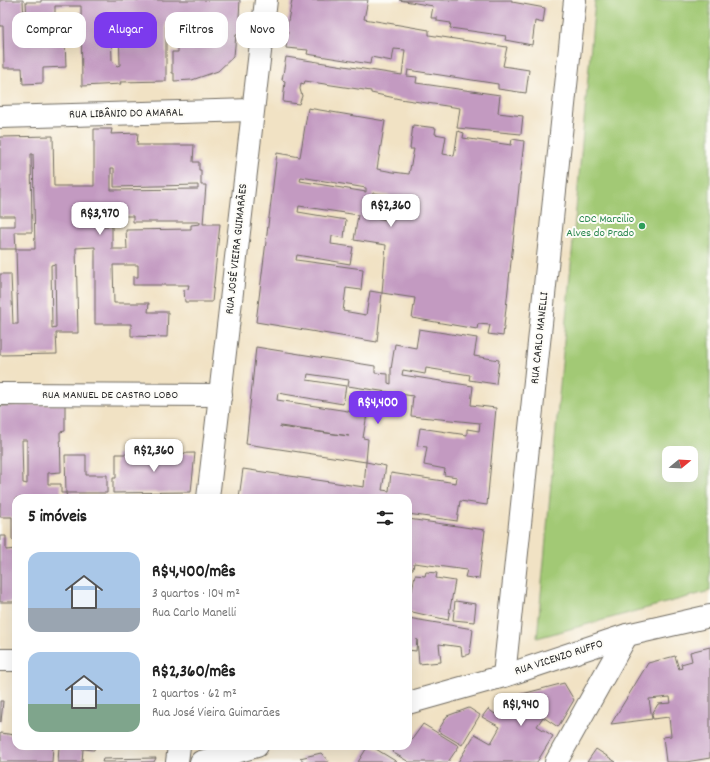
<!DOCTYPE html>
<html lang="pt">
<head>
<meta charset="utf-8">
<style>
	:root { --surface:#fff; --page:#f6f6f6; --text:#222; --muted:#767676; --accent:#7c3aed }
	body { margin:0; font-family:Dekko,sans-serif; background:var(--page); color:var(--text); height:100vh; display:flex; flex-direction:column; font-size:15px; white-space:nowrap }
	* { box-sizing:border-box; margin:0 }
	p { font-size:13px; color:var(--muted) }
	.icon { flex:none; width:22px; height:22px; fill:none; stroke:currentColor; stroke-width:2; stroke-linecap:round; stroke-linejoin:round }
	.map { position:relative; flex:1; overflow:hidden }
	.panel { position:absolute; left:12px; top:494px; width:400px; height:256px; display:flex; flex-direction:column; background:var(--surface); border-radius:12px; box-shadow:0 4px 16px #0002 }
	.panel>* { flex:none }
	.guide { position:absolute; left:12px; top:12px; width:400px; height:36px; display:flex; gap:8px }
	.needle { width:26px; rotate:72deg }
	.fabs { position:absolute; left:662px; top:446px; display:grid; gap:8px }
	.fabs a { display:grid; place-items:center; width:36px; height:36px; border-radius:8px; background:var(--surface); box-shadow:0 4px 16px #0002; font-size:20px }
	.price { position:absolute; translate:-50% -34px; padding:0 9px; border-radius:8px; background:#fff; color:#222; font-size:13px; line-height:26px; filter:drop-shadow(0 1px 2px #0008) }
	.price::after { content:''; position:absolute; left:50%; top:24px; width:12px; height:9px; margin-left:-6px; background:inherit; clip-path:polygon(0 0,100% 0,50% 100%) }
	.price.active { background:var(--accent); color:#fff }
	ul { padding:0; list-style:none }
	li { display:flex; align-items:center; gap:12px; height:100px; padding:0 16px }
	li span { display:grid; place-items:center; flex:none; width:112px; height:80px; border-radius:12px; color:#555 }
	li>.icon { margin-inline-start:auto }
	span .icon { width:48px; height:48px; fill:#fffc; stroke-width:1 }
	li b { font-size:17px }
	h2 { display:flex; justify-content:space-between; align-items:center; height:48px; padding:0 16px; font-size:17px }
	.pill { padding:0 14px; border-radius:12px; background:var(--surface); box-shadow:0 4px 16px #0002; font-size:14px; line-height:36px }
	.pill.active { background:var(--accent); color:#fff }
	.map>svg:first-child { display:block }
</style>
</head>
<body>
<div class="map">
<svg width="710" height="762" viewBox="0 0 710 762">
	<rect width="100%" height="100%" fill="#fdfcf7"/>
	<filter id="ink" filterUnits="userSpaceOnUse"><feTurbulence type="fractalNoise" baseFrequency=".025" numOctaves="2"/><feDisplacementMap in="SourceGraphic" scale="8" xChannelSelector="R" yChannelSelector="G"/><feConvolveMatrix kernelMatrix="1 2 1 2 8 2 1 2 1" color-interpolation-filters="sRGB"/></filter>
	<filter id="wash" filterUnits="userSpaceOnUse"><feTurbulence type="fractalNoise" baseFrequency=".012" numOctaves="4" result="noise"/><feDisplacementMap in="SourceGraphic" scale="16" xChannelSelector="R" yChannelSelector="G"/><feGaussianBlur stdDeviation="0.9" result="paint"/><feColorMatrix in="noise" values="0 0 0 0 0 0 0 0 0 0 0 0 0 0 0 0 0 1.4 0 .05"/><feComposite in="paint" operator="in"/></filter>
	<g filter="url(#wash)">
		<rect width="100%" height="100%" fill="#f1e2c4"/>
		<!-- green -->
		<path fill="#a2c974" stroke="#667a50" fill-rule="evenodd" d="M595,0H710V591L537,638ZM669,453H691V475H669Z"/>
		<g id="blocks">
			<!-- building -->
			<g fill="#c39ac1" fill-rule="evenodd">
				<path d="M0,0H23L24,22H27L26,2H41V0H240L239,17H243L241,34L236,35L234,56L218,71L192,80L174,81V73H172V52H178V35H221L220,23H166V81L120,82L121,84L82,86L81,6H55V16H64L66,67L43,68V83L23,84L22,68H4L3,26H0ZM111,28H119L120,65L117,66L112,60Z"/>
				<path d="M292,0H368L364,19L429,30V35L507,47L503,66L529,70L526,93L498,89V84L408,70L407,76L417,77L416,83L500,95L498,113L523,116L521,134L457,128L460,108L400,99L371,93V91L305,81L304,84L301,83L300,89L302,96L299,104L283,102L285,81L282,80L286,57L402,75L405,50L394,49L392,61L371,57L370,64L307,54L308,50L286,48L288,32L286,31Z"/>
				<path d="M399,0H512V2L545,8L543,23L535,21L532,45L505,40L506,36L450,28L451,23L437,21V18H431L433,6Z"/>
				<path d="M308,108L385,121L377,169L393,172L409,174L414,149H410L413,125L436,128L435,134L446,136L443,154L454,156L458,131L464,133L463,138L511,145L512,139L524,141L503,336L488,334L490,325L478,324L477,329L412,318L415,298L382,293L386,245L354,240L358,215L299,206L298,212L346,220L344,238L332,236L331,244L353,247L350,264L297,255L296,260L363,269L361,290L346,288L343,311L366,315L370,291L382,293L377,342L256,322L277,153L300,157ZM301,177L366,188V192L300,181ZM373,193L391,196L388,220L370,217Z"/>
				<path d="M94,129H112L111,134L138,133L137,145H194L193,162H199V170H201V185H206L203,224H220L212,302H185L184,290L188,289L189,285H133V277H138V265H113L114,303H149L148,312H168L167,337L131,336V324H95V247L76,248L78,333H56L57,354L0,355V274H11L13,324H18L16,249H0V226H15V216H0V137L53,136L54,186H94ZM31,154H33L35,249H16L15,232H32ZM111,168H114V187L198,185V189L111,190ZM94,206H122V216H133V222H200V224L191,225V229L126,230L127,249H112V226H94ZM55,264L56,327L52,328L51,265Z"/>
				<path d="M419,329L477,338L474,356L499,360L496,384L469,380L470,375L426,368L425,374L403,370L402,375L473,386L471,405L496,408L487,505L460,501L457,521L408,514V498H239L243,469L364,487L366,462L246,444L256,347L375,366V373L388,374V383L391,384V369L395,344L416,348ZM308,374L349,380L348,386L413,396L411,416L480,423L479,431L467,429V435L420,428L417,446L427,447L424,465L445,469L444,475L457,477L456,483L391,473L389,491L382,490L386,466L366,462L368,439L363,438L367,414L277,400L278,393L343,404L346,386L307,380ZM280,426L349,436L280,427Z"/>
				<path d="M65,404V431L60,432L61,472L48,473V484H61V493H66L65,455H86V475H107V493H66L67,498H16V540H12V517H0V406ZM22,440H27V484L23,483Z"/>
				<path d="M195,453L191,492L113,493V478H116V454H134L135,460L145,459V454Z"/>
				<path d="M408,519L485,530L479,579L465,577L467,570L414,563L413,569H408Z"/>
				<path d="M0,536H6V550L16,549V602H0Z"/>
				<path d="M426,572L437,573L436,578L455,581L448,620L408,611V591H412L415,575L425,576Z"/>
				<path d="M455,601L476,604L474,622L453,620Z"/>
				<path d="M408,618L473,629L470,654L462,656L461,647L439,644L441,662L419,664L417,639L416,651L408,650Z"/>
				<path d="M710,647V758L686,762H666L663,737L671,736L669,717L653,719L652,714L658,704L671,703L670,697L649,699L652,719L611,724L648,663L675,656L679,669L682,668L681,664L692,661L690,652Z"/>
				<path d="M564,683L574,700L558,727L543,717L537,726L553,736L537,762H458L475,734L491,743L500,727L482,717L488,709L495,714L497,708L507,698Z"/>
				<path d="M0,701H3L1,722L0,721Z"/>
				<path d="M469,708L480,715L462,745L438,731L447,716Z"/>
				<path d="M423,724L459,746L448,762H409L392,752L396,746H408V741L410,742Z"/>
				<path d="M0,733L16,735V746H53L52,762H0Z"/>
				<path d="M59,746H95L94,750L83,749L82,762H58Z"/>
				<path d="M368,746H371L397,762H358Z"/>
				<path d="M596,749L616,762H587Z"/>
				<path d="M321,753L329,762H305L300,758Z"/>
				<path d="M156,758L154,762H102L103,759Z"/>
			</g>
		</g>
	</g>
	<g filter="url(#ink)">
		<use href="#blocks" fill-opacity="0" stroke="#706b61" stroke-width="1"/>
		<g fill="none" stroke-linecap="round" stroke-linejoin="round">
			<!-- street casing -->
			<g stroke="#706b61" stroke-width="24">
				<g id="street">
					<path d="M0,117L252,110"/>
					<path d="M0,394L221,395"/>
					<path d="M208,498L266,0"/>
					<path d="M0,660H16"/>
					<path d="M504,676L575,0"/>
					<path d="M408,703L504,676L627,635L710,616"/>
					<path d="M177,762L179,746"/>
					<path d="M201,762L257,746"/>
					<path d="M556,762L627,635"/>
				</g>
			</g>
			<!-- street -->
			<use href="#street" stroke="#fff" stroke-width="22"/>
		</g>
	</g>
	<!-- markers -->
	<circle fill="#2e9e5b" stroke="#fdfcf7" stroke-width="1.5" cx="642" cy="226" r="4"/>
	<g text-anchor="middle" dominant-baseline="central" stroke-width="4" stroke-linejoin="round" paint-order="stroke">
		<!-- street labels -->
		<g font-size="12" fill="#2b2b2b" stroke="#fdfcf7">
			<text transform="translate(126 114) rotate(-1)">RUA LIBÂNIO DO AMARAL</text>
			<text transform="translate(237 249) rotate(-84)">RUA JOSÉ VIEIRA GUIMARÃES</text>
			<text transform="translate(540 338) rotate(-84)">RUA CARLO MANELLI</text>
			<text x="110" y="395">RUA MANUEL DE CASTRO LOBO</text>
			<text transform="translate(559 658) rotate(-18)">RUA VICENZO RUFFO</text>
		</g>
		<!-- leisure labels -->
		<g font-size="12" fill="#27864d" stroke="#fdfcf7" text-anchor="end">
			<text x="634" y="219">CDC Marcilio<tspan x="634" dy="14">Alves do Prado</tspan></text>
		</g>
	</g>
</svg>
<div class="fabs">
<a><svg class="needle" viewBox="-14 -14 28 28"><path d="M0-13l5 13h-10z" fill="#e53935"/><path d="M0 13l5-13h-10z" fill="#767676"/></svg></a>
</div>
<b class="price" style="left:391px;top:228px">R$2,360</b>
<b class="price" style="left:100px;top:236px">R$3,970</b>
<b class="price active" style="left:378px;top:425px">R$4,400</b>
<b class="price" style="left:154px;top:473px">R$2,360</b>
<b class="price" style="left:521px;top:727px">R$1,940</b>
<div class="guide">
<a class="pill">Comprar</a>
<a class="pill active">Alugar</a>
<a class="pill">Filtros</a>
<a class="pill">Novo</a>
</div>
<section class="panel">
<h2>5 imóveis<svg class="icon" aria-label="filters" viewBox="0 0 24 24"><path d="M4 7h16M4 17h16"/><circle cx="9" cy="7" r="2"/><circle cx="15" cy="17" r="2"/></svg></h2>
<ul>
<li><span style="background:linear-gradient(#a9c7e8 70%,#9aa5b1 0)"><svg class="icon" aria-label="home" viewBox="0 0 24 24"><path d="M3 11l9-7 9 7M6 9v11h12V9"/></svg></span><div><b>R$4,400/mês</b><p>3 quartos · 104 m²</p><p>Rua Carlo Manelli</p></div></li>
<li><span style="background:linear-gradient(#a9c7e8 65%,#7fa58c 0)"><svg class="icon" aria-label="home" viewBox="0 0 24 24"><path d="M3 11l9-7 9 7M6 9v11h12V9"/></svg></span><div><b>R$2,360/mês</b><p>2 quartos · 62 m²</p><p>Rua José Vieira Guimarães</p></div></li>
</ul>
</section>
</div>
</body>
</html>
